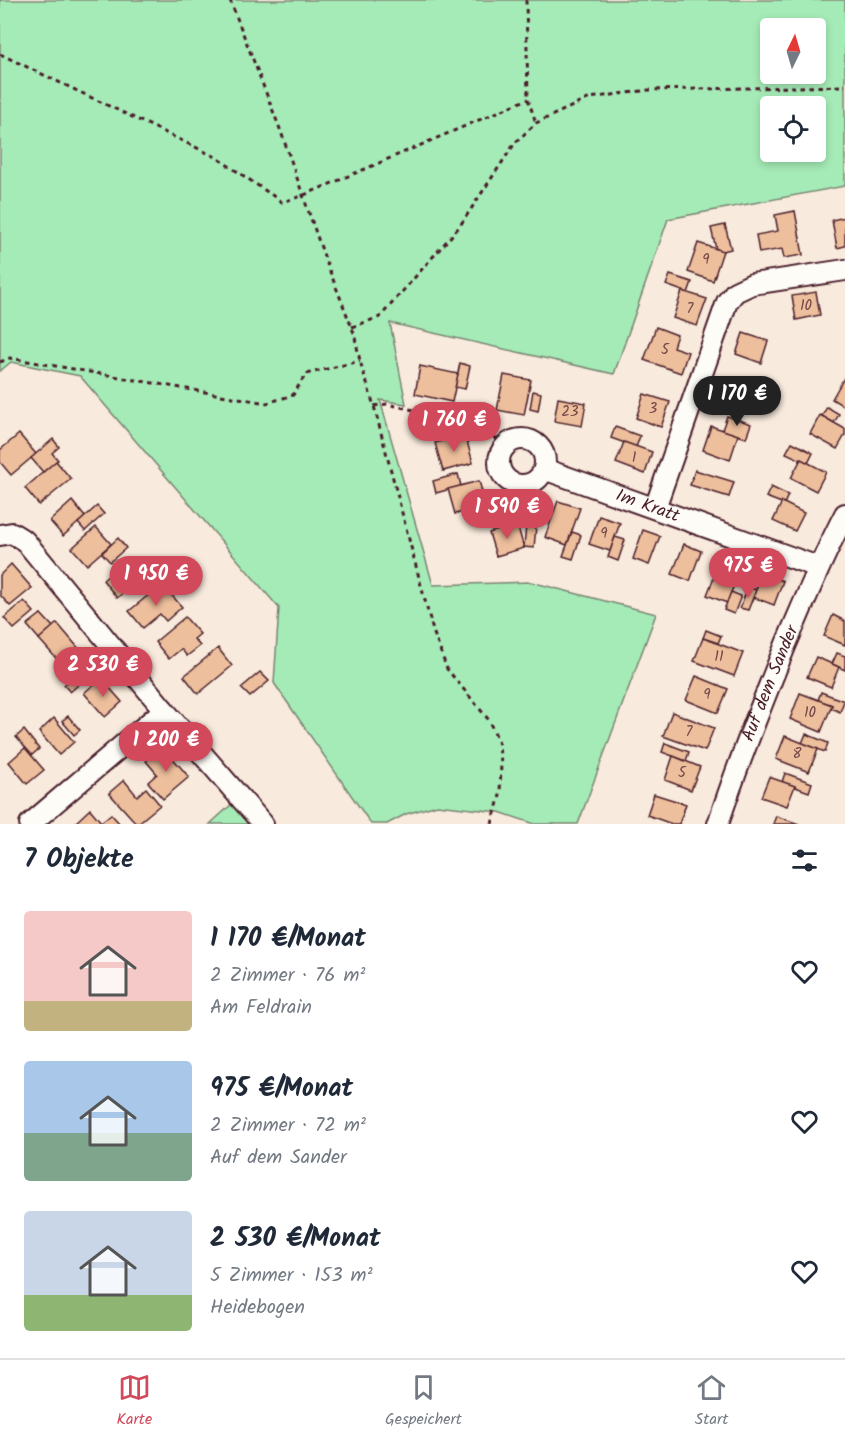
<!DOCTYPE html>
<html lang="de">
<head>
<meta charset="utf-8">
<style>
	:root { --surface:#fff; --page:#f6f6f7; --text:#1f2937; --muted:#747a83; --line:#e0e1e3; --accent:#d1495b }
	body { margin:0; font-family:Kalam,sans-serif; background:var(--page); color:var(--text); height:100vh; display:flex; flex-direction:column; font-size:22px; white-space:nowrap }
	* { box-sizing:border-box; margin:0 }
	p { font-size:20px; color:var(--muted) }
	.icon { flex:none; width:33px; height:33px; fill:none; stroke:currentColor; stroke-width:2; stroke-linecap:round; stroke-linejoin:round }
	.map { position:relative; height:824px; overflow:hidden }
	.panel { display:flex; flex-direction:column; background:var(--surface); flex:1 }
	.panel>* { flex:none }
	.needle { width:39px; rotate:5deg }
	.fabs { position:absolute; left:760px; top:18px; display:grid; gap:12px }
	.fabs a { display:grid; place-items:center; width:66px; height:66px; border-radius:6px; background:var(--surface); box-shadow:0 3px 9px #0003; font-size:30px }
	.price { position:absolute; translate:-50% -51px; padding:0 14px; border-radius:21px; background:var(--accent); color:#fff; font-size:20px; line-height:39px; filter:drop-shadow(0 2px 3px #0008) }
	.price::after { content:''; position:absolute; left:50%; top:36px; width:18px; height:14px; margin-left:-9px; background:inherit; clip-path:polygon(0 0,100% 0,50% 100%) }
	.price.on { background:#222; color:#fff }
	ul { padding:0; list-style:none }
	li { display:flex; align-items:center; gap:18px; height:150px; padding:0 24px }
	li span { display:grid; place-items:center; flex:none; width:168px; height:120px; border-radius:6px; color:#555 }
	li>.icon { margin-inline-start:auto }
	span .icon { width:72px; height:72px; fill:#fffc; stroke-width:1 }
	li b { font-size:26px }
	h2 { display:flex; justify-content:space-between; align-items:center; height:72px; padding:0 24px; font-size:26px }
	.tabs { display:flex; justify-content:space-around; align-items:center; height:84px; border-top:2px solid var(--line); background:var(--surface); font-size:16px; color:var(--muted) }
	.tabs a { display:grid; justify-items:center; gap:3px }
	.tabs .on { color:var(--accent) }
	.map>svg:first-child { display:block }
</style>
</head>
<body>
<div class="map">
<svg width="845" height="824" viewBox="0 0 845 824">
	<rect width="100%" height="100%" fill="#f8eadc"/>
	<filter id="ink" filterUnits="userSpaceOnUse"><feTurbulence type="fractalNoise" baseFrequency=".0167" numOctaves="2"/><feDisplacementMap in="SourceGraphic" scale="12" xChannelSelector="R" yChannelSelector="G"/><feConvolveMatrix kernelMatrix="1 2 1 2 8 2 1 2 1" color-interpolation-filters="sRGB"/></filter>
	<g filter="url(#ink)">
		<!-- green -->
		<g fill="#a5ebb7" stroke="#788571" stroke-width="1.5" fill-rule="evenodd">
			<path d="M0,0H845V186L668,219L614,374L390,323L406,404L380,400L433,585L531,582L656,614L578,824H535L499,812L437,805L406,814L387,824H371L274,683L279,608L80,376L11,362L0,371ZM816,28V74H771V28ZM816,106V152H771V106Z"/>
			<path d="M233,804L249,824H210L232,804Z"/>
		</g>
		<!-- building -->
		<g fill="#edbf9d" stroke="#4a1f2b" stroke-width="1.5">
			<path d="M795,211L803,255L784,258L782,249L759,253L756,235L778,231L775,215Z"/>
			<path d="M845,217V246L837,248L832,220Z"/>
			<path d="M725,225L731,249L723,251L716,249L711,228Z"/>
			<path d="M698,243L723,251L713,281L688,272Z"/>
			<path d="M670,275L692,282L688,293L666,285Z"/>
			<path d="M682,291L707,299L697,326L673,318Z"/>
			<path d="M816,292L820,315L796,320L792,296Z"/>
			<path d="M656,327L677,335L673,347L688,352L681,373L644,360Z"/>
			<path d="M743,333L768,341L761,363L736,354Z"/>
			<path d="M460,363L470,366L465,389L455,387Z"/>
			<path d="M420,366L458,374L452,402L415,394Z"/>
			<path d="M504,375L531,380L524,415L497,410Z"/>
			<path d="M845,376V407L832,399Z"/>
			<path d="M724,380L749,388L741,413L716,405Z"/>
			<path d="M533,391L541,393L538,411L530,409Z"/>
			<path d="M644,394L670,402L661,427L636,418Z"/>
			<path d="M558,398L586,403L582,426L554,421Z"/>
			<path d="M827,407L839,414L834,423L822,416Z"/>
			<path d="M820,415L845,429V435L837,449L810,434Z"/>
			<path d="M727,416L751,424L746,438L722,430Z"/>
			<path d="M425,418L446,422L445,430L423,426Z"/>
			<path d="M711,426L738,435L730,460L703,450Z"/>
			<path d="M615,427L640,436L636,447L611,438Z"/>
			<path d="M19,434L36,454L11,475L0,462V450Z"/>
			<path d="M465,434L473,463L443,471L435,443Z"/>
			<path d="M53,439L59,447L52,453L58,460L43,472L31,458Z"/>
			<path d="M624,442L652,452L645,474L616,463Z"/>
			<path d="M792,442L813,453L808,463L786,453Z"/>
			<path d="M801,459L826,472L816,491L791,478Z"/>
			<path d="M56,461L71,479L39,505L25,488Z"/>
			<path d="M695,470L734,482L729,497L690,485Z"/>
			<path d="M458,474L461,486L436,493L433,481Z"/>
			<path d="M479,481L486,506L455,514L448,489Z"/>
			<path d="M771,487L788,495L784,504L766,497Z"/>
			<path d="M72,501L85,517L63,536L50,521Z"/>
			<path d="M558,501L580,508L567,545L545,537Z"/>
			<path d="M782,502L804,513L795,531L773,521Z"/>
			<path d="M97,506L104,514L85,531L78,523Z"/>
			<path d="M599,516L620,523L610,551L589,544Z"/>
			<path d="M517,524L524,548L496,556L489,533Z"/>
			<path d="M526,525L536,526L534,548L524,547Z"/>
			<path d="M96,527L111,544L87,565L72,548Z"/>
			<path d="M643,530L660,536L649,565L633,559Z"/>
			<path d="M572,532L581,535L573,559L563,556Z"/>
			<path d="M615,537L625,540L618,561L608,557Z"/>
			<path d="M118,538L126,548L110,562L102,553Z"/>
			<path d="M684,544L701,551L690,581L672,574Z"/>
			<path d="M721,559L741,567L727,603L707,595Z"/>
			<path d="M124,563L139,581L117,598L103,580Z"/>
			<path d="M11,564L32,588L10,606L0,595V575Z"/>
			<path d="M762,573L783,581L774,605L753,597Z"/>
			<path d="M162,584L182,607L166,621L160,614L143,628L129,611Z"/>
			<path d="M748,587L756,590L748,610L740,608Z"/>
			<path d="M731,592L741,596L734,614L724,610Z"/>
			<path d="M24,601L34,612L14,629L4,618Z"/>
			<path d="M41,614L53,627L39,639L27,625Z"/>
			<path d="M833,615L845,621V645L824,636Z"/>
			<path d="M185,617L200,634L194,639L200,646L187,656L181,649L169,659L155,642Z"/>
			<path d="M57,623L80,650L62,665L39,639Z"/>
			<path d="M706,630L721,636L718,643L703,638Z"/>
			<path d="M703,638L743,653L734,676L694,661Z"/>
			<path d="M218,648L232,666L198,694L184,676Z"/>
			<path d="M837,653L845,656V670L832,664Z"/>
			<path d="M816,657L839,667L831,687L807,677Z"/>
			<path d="M83,668L90,675L70,692L64,685Z"/>
			<path d="M260,672L269,681L250,697L241,688Z"/>
			<path d="M696,676L728,689L718,713L686,700Z"/>
			<path d="M101,678L122,702L105,717L84,693Z"/>
			<path d="M821,692L844,701L840,712L831,708L832,705L818,700Z"/>
			<path d="M800,693L832,705L821,732L790,719Z"/>
			<path d="M672,712L714,728L705,751L663,736Z"/>
			<path d="M68,716L80,730L74,735L62,721Z"/>
			<path d="M54,718L74,742L59,755L39,732Z"/>
			<path d="M24,730L39,749L32,755L16,737Z"/>
			<path d="M806,734L828,743L825,752L802,743Z"/>
			<path d="M785,736L818,749L809,772L776,759Z"/>
			<path d="M665,743L689,752L686,761L662,752Z"/>
			<path d="M163,747L189,777L163,799L148,782L157,774L146,761Z"/>
			<path d="M25,748L44,770L27,784L9,762Z"/>
			<path d="M673,756L700,767L691,790L665,780Z"/>
			<path d="M785,773L812,783L809,792L782,782Z"/>
			<path d="M769,777L795,786L787,806L761,797Z"/>
			<path d="M124,780L137,796L146,788L160,805L137,824L109,793Z"/>
			<path d="M654,794L686,804L679,824H672L647,815Z"/>
			<path d="M90,809L101,822L111,814L120,824H74Z"/>
			<path d="M776,816L799,824H773Z"/>
		</g>
		<g fill="none" stroke-linecap="round" stroke-linejoin="round">
			<!-- minor casing -->
			<g stroke="#4a1f2b" stroke-width="24">
				<g id="minor">
					<circle cx="522" cy="462" r="23"/>
					<path id="s1" d="M544,469L818,567"/>
					<path d="M655,508L727,302L735,292L752,284L845,270"/>
					<path d="M0,535L12,533L25,541L164,710L263,824"/>
					<path d="M30,824L164,710"/>
					<path id="s2" d="M718,824C738,763 762,703 786,644C805,600 823,556 845,514"/>
				</g>
			</g>
			<!-- path -->
			<g stroke="#4a1f2b" stroke-width="3" stroke-dasharray="4.5 4.5" stroke-linecap="butt">
				<path d="M230,0L280,129L325,259L354,333L360,361L374,406L433,631L447,669L488,719L498,740L501,762L500,795L492,824"/>
				<path d="M526,0L528,99L536,123"/>
				<path d="M0,54L216,157L282,202L302,196L528,99"/>
				<path d="M352,327L380,317L459,227L515,143L536,123L590,98L649,90L845,86"/>
				<path d="M0,362L10,358L267,403L293,395L306,374L360,361"/>
				<path d="M374,406L387,404L480,425L505,446"/>
			</g>
			<!-- minor -->
			<use href="#minor" stroke="#fdfcf7" stroke-width="20"/>
		</g>
	</g>
	<g text-anchor="middle" dominant-baseline="central" stroke-width="4.5" stroke-linejoin="round" paint-order="stroke">
		<!-- number labels -->
		<g font-size="15" fill="#734748">
			<text x="706" y="260">9</text>
			<text x="806" y="306">10</text>
			<text x="690" y="309">7</text>
			<text x="665" y="350">5</text>
			<text x="653" y="409">3</text>
			<text x="570" y="412">23</text>
			<text x="634" y="458">1</text>
			<text x="604" y="534">9</text>
			<text x="719" y="657">11</text>
			<text x="707" y="695">9</text>
			<text x="810" y="713">10</text>
			<text x="689" y="732">7</text>
			<text x="797" y="754">8</text>
			<text x="682" y="773">5</text>
		</g>
		<!-- street labels -->
		<g font-size="18" fill="#4a1f2b" stroke="#fdfcf7">
			<text stroke="none"><textPath href="#s1" startOffset="110">Im Kratt</textPath></text>
			<text stroke="none"><textPath href="#s2" startOffset="150">Auf dem Sander</textPath></text>
		</g>
	</g>
</svg>
<div class="fabs">
<a><svg class="needle" viewBox="-14 -14 28 28"><path d="M0-13l5 13h-10z" fill="#e53935"/><path d="M0 13l5-13h-10z" fill="#747a83"/></svg></a>
<a><svg class="icon" aria-label="locate" viewBox="0 0 24 24"><circle cx="12" cy="12" r="6"/><path d="M12 2v4M12 18v4M2 12h4M18 12h4"/></svg></a>
</div>
<b class="price on" style="left:737px;top:427px">1 170 €</b>
<b class="price" style="left:454px;top:453px">1 760 €</b>
<b class="price" style="left:507px;top:540px">1 590 €</b>
<b class="price" style="left:748px;top:599px">975 €</b>
<b class="price" style="left:156px;top:607px">1 950 €</b>
<b class="price" style="left:103px;top:698px">2 530 €</b>
<b class="price" style="left:166px;top:773px">1 200 €</b>
</div>
<section class="panel">
<h2>7 Objekte<svg class="icon" aria-label="filters" viewBox="0 0 24 24"><path d="M4 7h16M4 17h16"/><circle cx="9" cy="7" r="2"/><circle cx="15" cy="17" r="2"/></svg></h2>
<ul>
<li><span style="background:linear-gradient(#f6c9c9 75%,#c2b280 0)"><svg class="icon" aria-label="home" viewBox="0 0 24 24"><path d="M3 11l9-7 9 7M6 9v11h12V9"/></svg></span><div><b>1 170 €/Monat</b><p>2 Zimmer · 76 m²</p><p>Am Feldrain</p></div><svg class="icon" aria-label="heart" viewBox="0 0 24 24"><path d="M12 20l-8-8c-3-5 5-10 8-4 3-6 11-1 8 4z"/></svg></li>
<li><span style="background:linear-gradient(#a9c7e8 60%,#7fa58c 0)"><svg class="icon" aria-label="home" viewBox="0 0 24 24"><path d="M3 11l9-7 9 7M6 9v11h12V9"/></svg></span><div><b>975 €/Monat</b><p>2 Zimmer · 72 m²</p><p>Auf dem Sander</p></div><svg class="icon" aria-label="heart" viewBox="0 0 24 24"><path d="M12 20l-8-8c-3-5 5-10 8-4 3-6 11-1 8 4z"/></svg></li>
<li><span style="background:linear-gradient(#c9d6e8 70%,#8fb573 0)"><svg class="icon" aria-label="home" viewBox="0 0 24 24"><path d="M3 11l9-7 9 7M6 9v11h12V9"/></svg></span><div><b>2 530 €/Monat</b><p>5 Zimmer · 153 m²</p><p>Heidebogen</p></div><svg class="icon" aria-label="heart" viewBox="0 0 24 24"><path d="M12 20l-8-8c-3-5 5-10 8-4 3-6 11-1 8 4z"/></svg></li>
</ul>
</section>
<nav class="tabs">
<a class="on"><svg class="icon" aria-label="map" viewBox="0 0 24 24"><path d="M3 6l6-2 6 2 6-2v14l-6 2-6-2-6 2zM9 4v14M15 6v14"/></svg>Karte</a>
<a><svg class="icon" aria-label="saved" viewBox="0 0 24 24"><path d="M7 4h10v16l-5-4-5 4z"/></svg>Gespeichert</a>
<a><svg class="icon" aria-label="home" viewBox="0 0 24 24"><path d="M3 11l9-7 9 7M6 9v11h12V9"/></svg>Start</a>
</nav>
</body>
</html>
